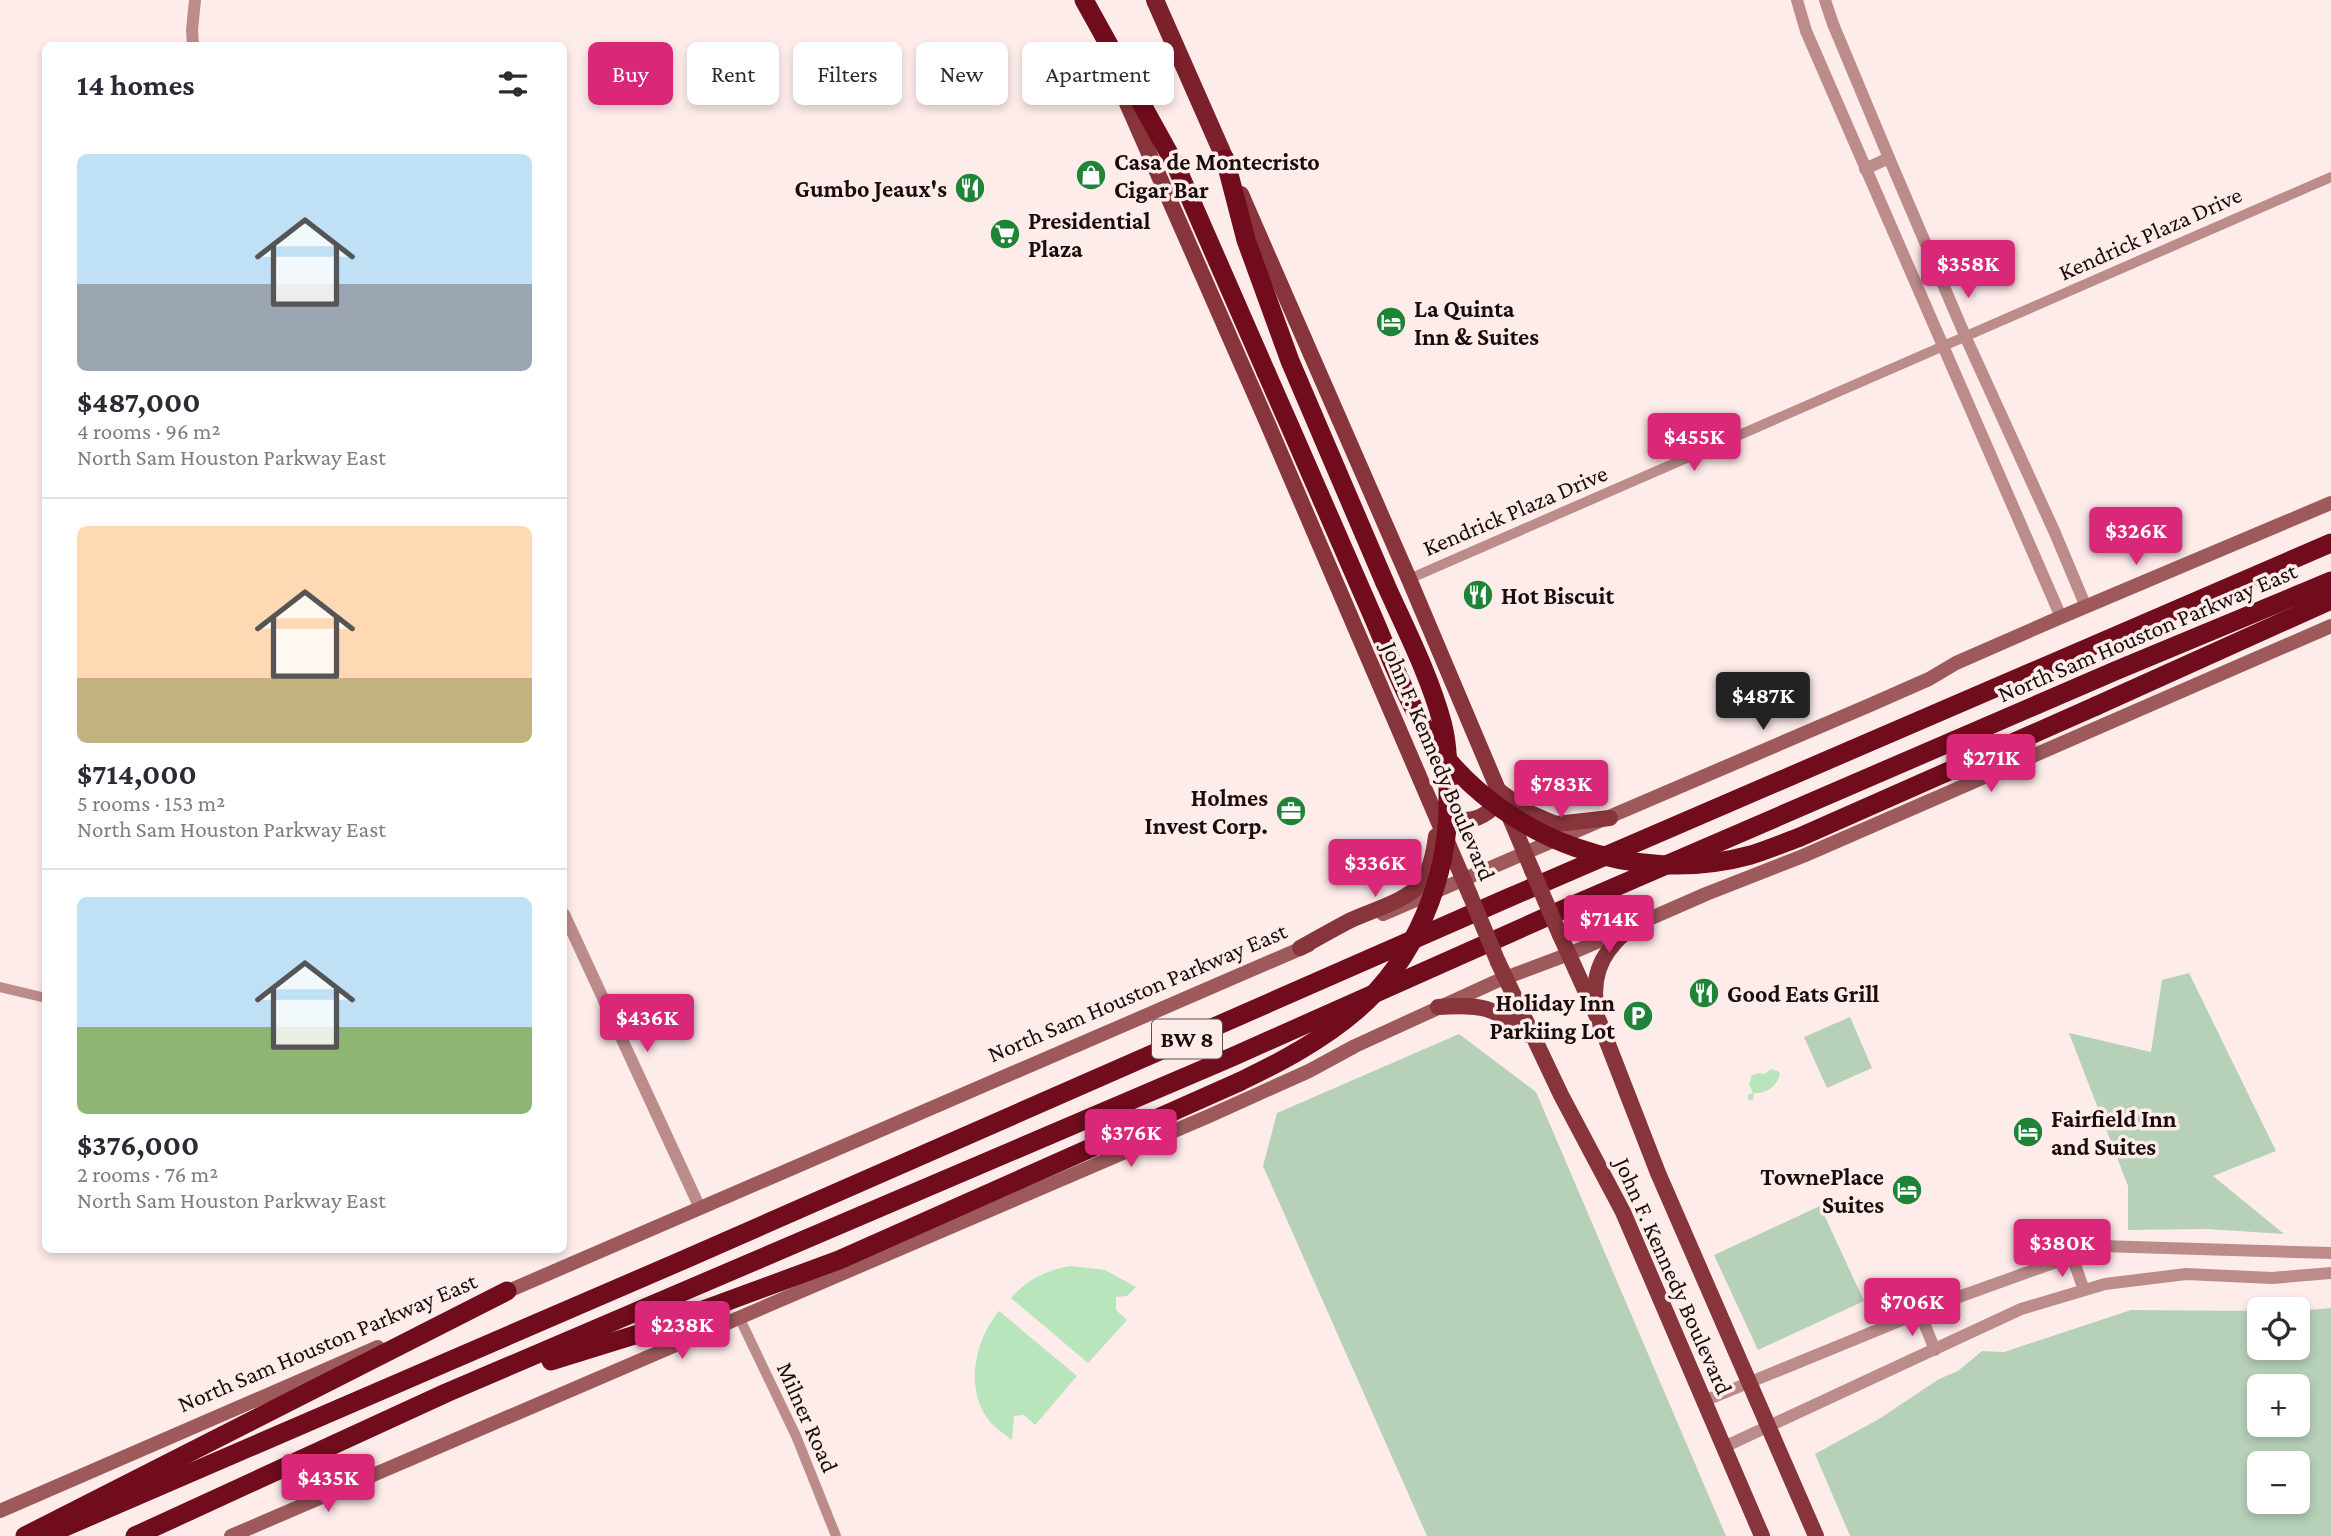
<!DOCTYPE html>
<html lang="en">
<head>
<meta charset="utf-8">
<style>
	:root { --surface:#fff; --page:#f2f2f3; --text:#2b2b33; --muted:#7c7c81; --line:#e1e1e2; --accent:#db2777 }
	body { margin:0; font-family:"Crimson Pro",serif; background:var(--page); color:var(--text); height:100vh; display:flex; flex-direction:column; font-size:26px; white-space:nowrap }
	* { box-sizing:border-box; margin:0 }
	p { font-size:23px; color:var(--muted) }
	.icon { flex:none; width:38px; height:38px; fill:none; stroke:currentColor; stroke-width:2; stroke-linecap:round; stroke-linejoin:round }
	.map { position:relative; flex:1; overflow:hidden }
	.sheet { position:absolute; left:42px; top:42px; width:525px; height:1211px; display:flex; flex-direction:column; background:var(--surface); border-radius:10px; box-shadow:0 4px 10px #0003 }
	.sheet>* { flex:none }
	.top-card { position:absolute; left:588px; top:42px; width:665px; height:63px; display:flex; gap:14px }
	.controls { position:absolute; left:2247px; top:1297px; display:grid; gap:14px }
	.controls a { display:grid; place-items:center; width:63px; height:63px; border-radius:10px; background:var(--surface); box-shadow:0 4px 10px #0003; font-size:35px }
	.price { position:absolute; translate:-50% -60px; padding:0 16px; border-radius:7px; background:var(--accent); color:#fff; font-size:23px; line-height:46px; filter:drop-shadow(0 2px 4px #0008) }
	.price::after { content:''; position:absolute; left:50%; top:42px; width:21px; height:16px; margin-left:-10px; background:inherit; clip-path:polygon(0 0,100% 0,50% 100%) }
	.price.current { background:#222; color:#fff }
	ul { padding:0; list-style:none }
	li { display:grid; align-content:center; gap:14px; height:371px; padding:0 35px }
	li+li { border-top:2px solid var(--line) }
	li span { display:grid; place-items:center; height:217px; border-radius:10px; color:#555 }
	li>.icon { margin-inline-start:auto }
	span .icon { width:126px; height:126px; fill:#fffc; stroke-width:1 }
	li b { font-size:30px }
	h2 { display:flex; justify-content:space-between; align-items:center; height:84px; padding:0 35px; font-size:30px }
	.pill { padding:0 24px; border-radius:10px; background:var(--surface); box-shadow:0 4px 10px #0003; font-size:24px; line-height:63px }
	.pill.current { background:var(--accent); color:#fff }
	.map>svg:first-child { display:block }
</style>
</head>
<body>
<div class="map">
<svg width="2331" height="1536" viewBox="0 0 2331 1536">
	<rect width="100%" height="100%" fill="#feeceb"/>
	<!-- green -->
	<g fill="#b6d1b8" fill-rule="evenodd">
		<path d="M2189,973L2276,1151L2213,1176L2284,1234L2207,1229L2128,1230V1186L2069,1033L2151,1052L2162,980Z"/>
		<path d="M1850,1017L1872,1068L1827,1088L1804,1037Z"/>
		<path d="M1459,1034L1536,1092L1726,1536H1427L1263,1166L1277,1113Z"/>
		<path d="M1820,1206L1864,1301L1758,1350L1714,1255Z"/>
		<path d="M2331,1308V1536H1850L1815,1454L1879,1419L1939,1379L1958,1371L1982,1351L2004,1352L2131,1310L2259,1311V1348H2298V1311ZM2298,1386V1424H2259V1386ZM2298,1463V1502H2259V1463Z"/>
	</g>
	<!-- water -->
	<g fill="#b8e5bc">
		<path d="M1771,1069L1778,1071L1780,1074C1777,1086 1767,1094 1754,1093L1753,1100H1748V1095L1753,1093L1749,1084L1752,1075L1758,1073L1765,1074Z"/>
		<path d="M1071,1266L1105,1270L1136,1287L1127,1296L1116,1297V1310L1127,1320L1088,1363L1011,1298C1027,1280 1046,1270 1071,1266Z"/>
		<path d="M999,1311L1077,1376L1035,1425L1024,1415L1014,1416L1012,1440C1005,1435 997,1429 991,1423C963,1391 975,1340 999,1311Z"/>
	</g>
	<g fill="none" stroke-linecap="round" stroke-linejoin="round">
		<!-- minor -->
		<g stroke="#bc8c8b" stroke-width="10">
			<path d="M1409,579L2331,177"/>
			<path d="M0,987L46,998"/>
			<path d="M739,1317L796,1436L836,1536"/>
		</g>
		<!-- tertiary -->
		<g stroke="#bc8c8b" stroke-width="12">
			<path d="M1797,0L1806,31L2061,617"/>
			<path d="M1825,0L1833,24L1889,158L1966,338L2055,533L2086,607"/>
			<path d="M193,46L192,30L195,0"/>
			<path d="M1865,169L1889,158"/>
			<path d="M564,914L700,1208"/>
			<path d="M2072,1256L2084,1290"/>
			<path d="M1920,1313L1935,1350"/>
			<path d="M1704,1401L1953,1299L2101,1246L2331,1253"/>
			<path d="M1724,1447L2021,1309L2105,1284L2186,1274L2272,1278L2331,1273"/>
		</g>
		<!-- secondary -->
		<g stroke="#9e5a5b" stroke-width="14">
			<path d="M1383,914L1870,705L1929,679L1956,663L2061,617L2331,503"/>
			<path d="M499,1295L1309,945"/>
			<path d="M0,1511L378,1347"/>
			<path d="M231,1536L1209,1116L1309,1071L1355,1046L1497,981L1569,954L1706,894L1803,856L2331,626"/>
		</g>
		<!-- primary -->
		<g stroke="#87353a" stroke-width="16">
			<path d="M1108,60L1267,422L1470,895"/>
			<path d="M1241,194L1409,579L1532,870"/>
			<path d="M1498,790L1528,812L1556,824L1610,818"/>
			<path d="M1444,807L1448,817C1467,823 1480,820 1494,807L1496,793"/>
			<path d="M1560,935L1599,1021L1658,1173L1816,1536"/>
			<path d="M1300,948C1316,939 1332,930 1349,921C1369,911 1408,901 1421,883C1431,870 1434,852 1436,836"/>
			<path d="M1498,962L1561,1095L1623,1212L1762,1536"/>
			<path d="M1596,1005C1591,969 1607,946 1634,925"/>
			<path d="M1438,1007C1480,1004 1495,1006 1528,1035"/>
		</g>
		<!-- trunk -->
		<path stroke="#7c202c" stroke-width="18" d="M1155,0L1225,159"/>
		<!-- motorway -->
		<g stroke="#710c1d" stroke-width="19">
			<path d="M1084,0L1176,166L1266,372"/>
			<path d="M1225,159L1246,240L1290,361L1385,583"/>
			<path d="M2096,706L2331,600"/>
			<path d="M551,1361L638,1334L839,1260L1239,1082"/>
			<path d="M25,1536L507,1291"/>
			<path d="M44,1536L681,1261L1508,898L2331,543"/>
			<path d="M135,1536L446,1393L1232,1057L1562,910L2115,671L2331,581"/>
		</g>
		<!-- primary-bridge -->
		<g stroke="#87353a" stroke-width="16">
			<path d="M1532,870L1560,935"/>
			<path d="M1470,895L1498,962"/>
		</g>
		<!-- motorway-bridge -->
		<g stroke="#710c1d" stroke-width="19">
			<path d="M1266,372C1301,451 1335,530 1370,610C1388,651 1409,708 1435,744C1506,840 1634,887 1751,855C1767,850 1784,843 1800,837L2096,706"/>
			<path d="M1239,1082C1281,1062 1322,1040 1357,1010C1415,960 1449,877 1448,801C1448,774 1449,748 1442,722C1429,674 1405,628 1385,583"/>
		</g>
	</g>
	<!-- icons -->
	<defs>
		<g id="shop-disc" transform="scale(1.575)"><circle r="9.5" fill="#1f8438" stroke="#feeceb"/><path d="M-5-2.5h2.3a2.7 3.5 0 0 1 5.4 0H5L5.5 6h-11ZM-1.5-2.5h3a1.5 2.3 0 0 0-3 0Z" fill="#fff"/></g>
		<g id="restaurant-disc" transform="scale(1.575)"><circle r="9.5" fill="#1f8438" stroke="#feeceb"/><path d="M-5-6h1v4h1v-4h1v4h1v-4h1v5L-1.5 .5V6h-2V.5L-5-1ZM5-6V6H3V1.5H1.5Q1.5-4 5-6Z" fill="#fff"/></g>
		<g id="supermarket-disc" transform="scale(1.575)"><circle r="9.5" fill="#1f8438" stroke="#feeceb"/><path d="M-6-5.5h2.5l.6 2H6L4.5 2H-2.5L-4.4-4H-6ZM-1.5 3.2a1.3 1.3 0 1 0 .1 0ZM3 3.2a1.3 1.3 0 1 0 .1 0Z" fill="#fff"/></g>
		<g id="hotel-disc" transform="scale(1.575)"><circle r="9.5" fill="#1f8438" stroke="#feeceb"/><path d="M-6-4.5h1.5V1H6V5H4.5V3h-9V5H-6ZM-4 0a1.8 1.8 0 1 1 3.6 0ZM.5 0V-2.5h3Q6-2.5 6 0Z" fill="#fff"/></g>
		<g id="office-disc" transform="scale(1.575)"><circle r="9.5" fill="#1f8438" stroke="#feeceb"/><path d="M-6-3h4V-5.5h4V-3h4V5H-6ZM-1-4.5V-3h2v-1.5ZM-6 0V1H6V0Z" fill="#fff"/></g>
		<g id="parking-disc" transform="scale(1.575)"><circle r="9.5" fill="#1f8438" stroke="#feeceb"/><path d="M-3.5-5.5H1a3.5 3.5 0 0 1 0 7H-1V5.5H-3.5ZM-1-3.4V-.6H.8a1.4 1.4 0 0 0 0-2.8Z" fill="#fff"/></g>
	</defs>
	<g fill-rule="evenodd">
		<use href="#shop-disc" x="1091" y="175"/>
		<use href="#restaurant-disc" x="970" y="188"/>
		<use href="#supermarket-disc" x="1005" y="234"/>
		<use href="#hotel-disc" x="1391" y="322"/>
		<use href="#restaurant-disc" x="1478" y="595"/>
		<use href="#office-disc" x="1291" y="811"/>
		<use href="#restaurant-disc" x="1704" y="993"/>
		<use href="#parking-disc" x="1638" y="1016"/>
		<use href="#hotel-disc" x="2028" y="1132"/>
		<use href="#hotel-disc" x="1907" y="1190"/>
	</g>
	<g text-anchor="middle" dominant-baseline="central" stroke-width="7" stroke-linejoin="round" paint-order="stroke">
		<!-- shield labels -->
		<rect fill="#feeceb" stroke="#5e4f4f" stroke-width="2" x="1152" y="1019.5" width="70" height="39" rx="5"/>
		<g font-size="23" font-weight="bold" fill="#1a0c0c">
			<text x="1187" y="1039">BW 8</text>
		</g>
		<!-- poi labels -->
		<g font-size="24" font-weight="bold" fill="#1a0c0c" stroke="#feeceb" text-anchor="start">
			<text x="1114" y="161">Casa de Montecristo<tspan x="1114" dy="28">Cigar Bar</tspan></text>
			<text x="947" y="188" text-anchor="end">Gumbo Jeaux's</text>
			<text x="1028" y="220">Presidential<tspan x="1028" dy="28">Plaza</tspan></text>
			<text x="1414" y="308">La Quinta<tspan x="1414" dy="28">Inn &amp; Suites</tspan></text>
			<text x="1501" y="595">Hot Biscuit</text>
			<text x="1268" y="797" text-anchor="end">Holmes<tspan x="1268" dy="28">Invest Corp.</tspan></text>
			<text x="1727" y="993">Good Eats Grill</text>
			<text x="1615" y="1002" text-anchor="end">Holiday Inn<tspan x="1615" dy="28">Parkiing Lot</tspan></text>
			<text x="2051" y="1118">Fairfield Inn<tspan x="2051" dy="28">and Suites</tspan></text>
			<text x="1884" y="1176" text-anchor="end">TownePlace<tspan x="1884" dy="28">Suites</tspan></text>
		</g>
		<!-- street labels -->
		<g font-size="24" fill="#1a0c0c" stroke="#feeceb">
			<text transform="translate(2150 233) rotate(-24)">Kendrick Plaza Drive</text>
			<text transform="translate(1515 510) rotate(-23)">Kendrick Plaza Drive</text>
			<text transform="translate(2147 632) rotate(-23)">North Sam Houston Parkway East</text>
			<text transform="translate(1439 761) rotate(67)">John F. Kennedy Boulevard</text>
			<text transform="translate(1137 992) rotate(-23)">North Sam Houston Parkway East</text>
			<text transform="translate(1674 1276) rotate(66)">John F. Kennedy Boulevard</text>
			<text transform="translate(327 1342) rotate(-23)">North Sam Houston Parkway East</text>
			<text transform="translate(808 1417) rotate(66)">Milner Road</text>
		</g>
	</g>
</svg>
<div class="controls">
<a><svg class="icon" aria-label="locate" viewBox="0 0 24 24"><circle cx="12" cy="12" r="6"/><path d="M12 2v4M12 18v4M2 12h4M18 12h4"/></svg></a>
<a>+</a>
<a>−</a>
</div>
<b class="price" style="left:1968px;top:300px">$358K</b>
<b class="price" style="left:1694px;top:473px">$455K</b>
<b class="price" style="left:2136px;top:567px">$326K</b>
<b class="price current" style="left:1763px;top:732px">$487K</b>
<b class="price" style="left:1991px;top:794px">$271K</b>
<b class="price" style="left:1561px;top:820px">$783K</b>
<b class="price" style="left:1375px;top:899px">$336K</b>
<b class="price" style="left:1609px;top:955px">$714K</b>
<b class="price" style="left:647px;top:1054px">$436K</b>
<b class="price" style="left:1131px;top:1169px">$376K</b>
<b class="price" style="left:2062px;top:1279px">$380K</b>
<b class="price" style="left:1912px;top:1338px">$706K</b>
<b class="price" style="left:682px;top:1361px">$238K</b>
<b class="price" style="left:328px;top:1514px">$435K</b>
<div class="top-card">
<a class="pill current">Buy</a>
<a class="pill">Rent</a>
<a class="pill">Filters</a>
<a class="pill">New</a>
<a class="pill">Apartment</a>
</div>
<section class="sheet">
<h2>14 homes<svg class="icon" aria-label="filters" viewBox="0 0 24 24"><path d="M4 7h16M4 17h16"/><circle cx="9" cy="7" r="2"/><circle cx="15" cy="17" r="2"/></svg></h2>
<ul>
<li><span style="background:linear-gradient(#bfe0f5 60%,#9aa5b1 0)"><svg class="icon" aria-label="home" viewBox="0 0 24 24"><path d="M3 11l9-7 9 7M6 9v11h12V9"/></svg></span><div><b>$487,000</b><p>4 rooms · 96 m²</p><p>North Sam Houston Parkway East</p></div></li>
<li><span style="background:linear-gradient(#ffd9b3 70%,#c2b280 0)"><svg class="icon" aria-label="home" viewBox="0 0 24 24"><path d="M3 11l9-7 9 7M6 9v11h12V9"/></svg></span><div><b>$714,000</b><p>5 rooms · 153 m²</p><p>North Sam Houston Parkway East</p></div></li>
<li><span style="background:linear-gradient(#bfe0f5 60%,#8fb573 0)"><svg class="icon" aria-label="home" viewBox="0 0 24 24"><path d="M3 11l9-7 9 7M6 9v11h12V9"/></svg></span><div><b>$376,000</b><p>2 rooms · 76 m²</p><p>North Sam Houston Parkway East</p></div></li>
</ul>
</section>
</div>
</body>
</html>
